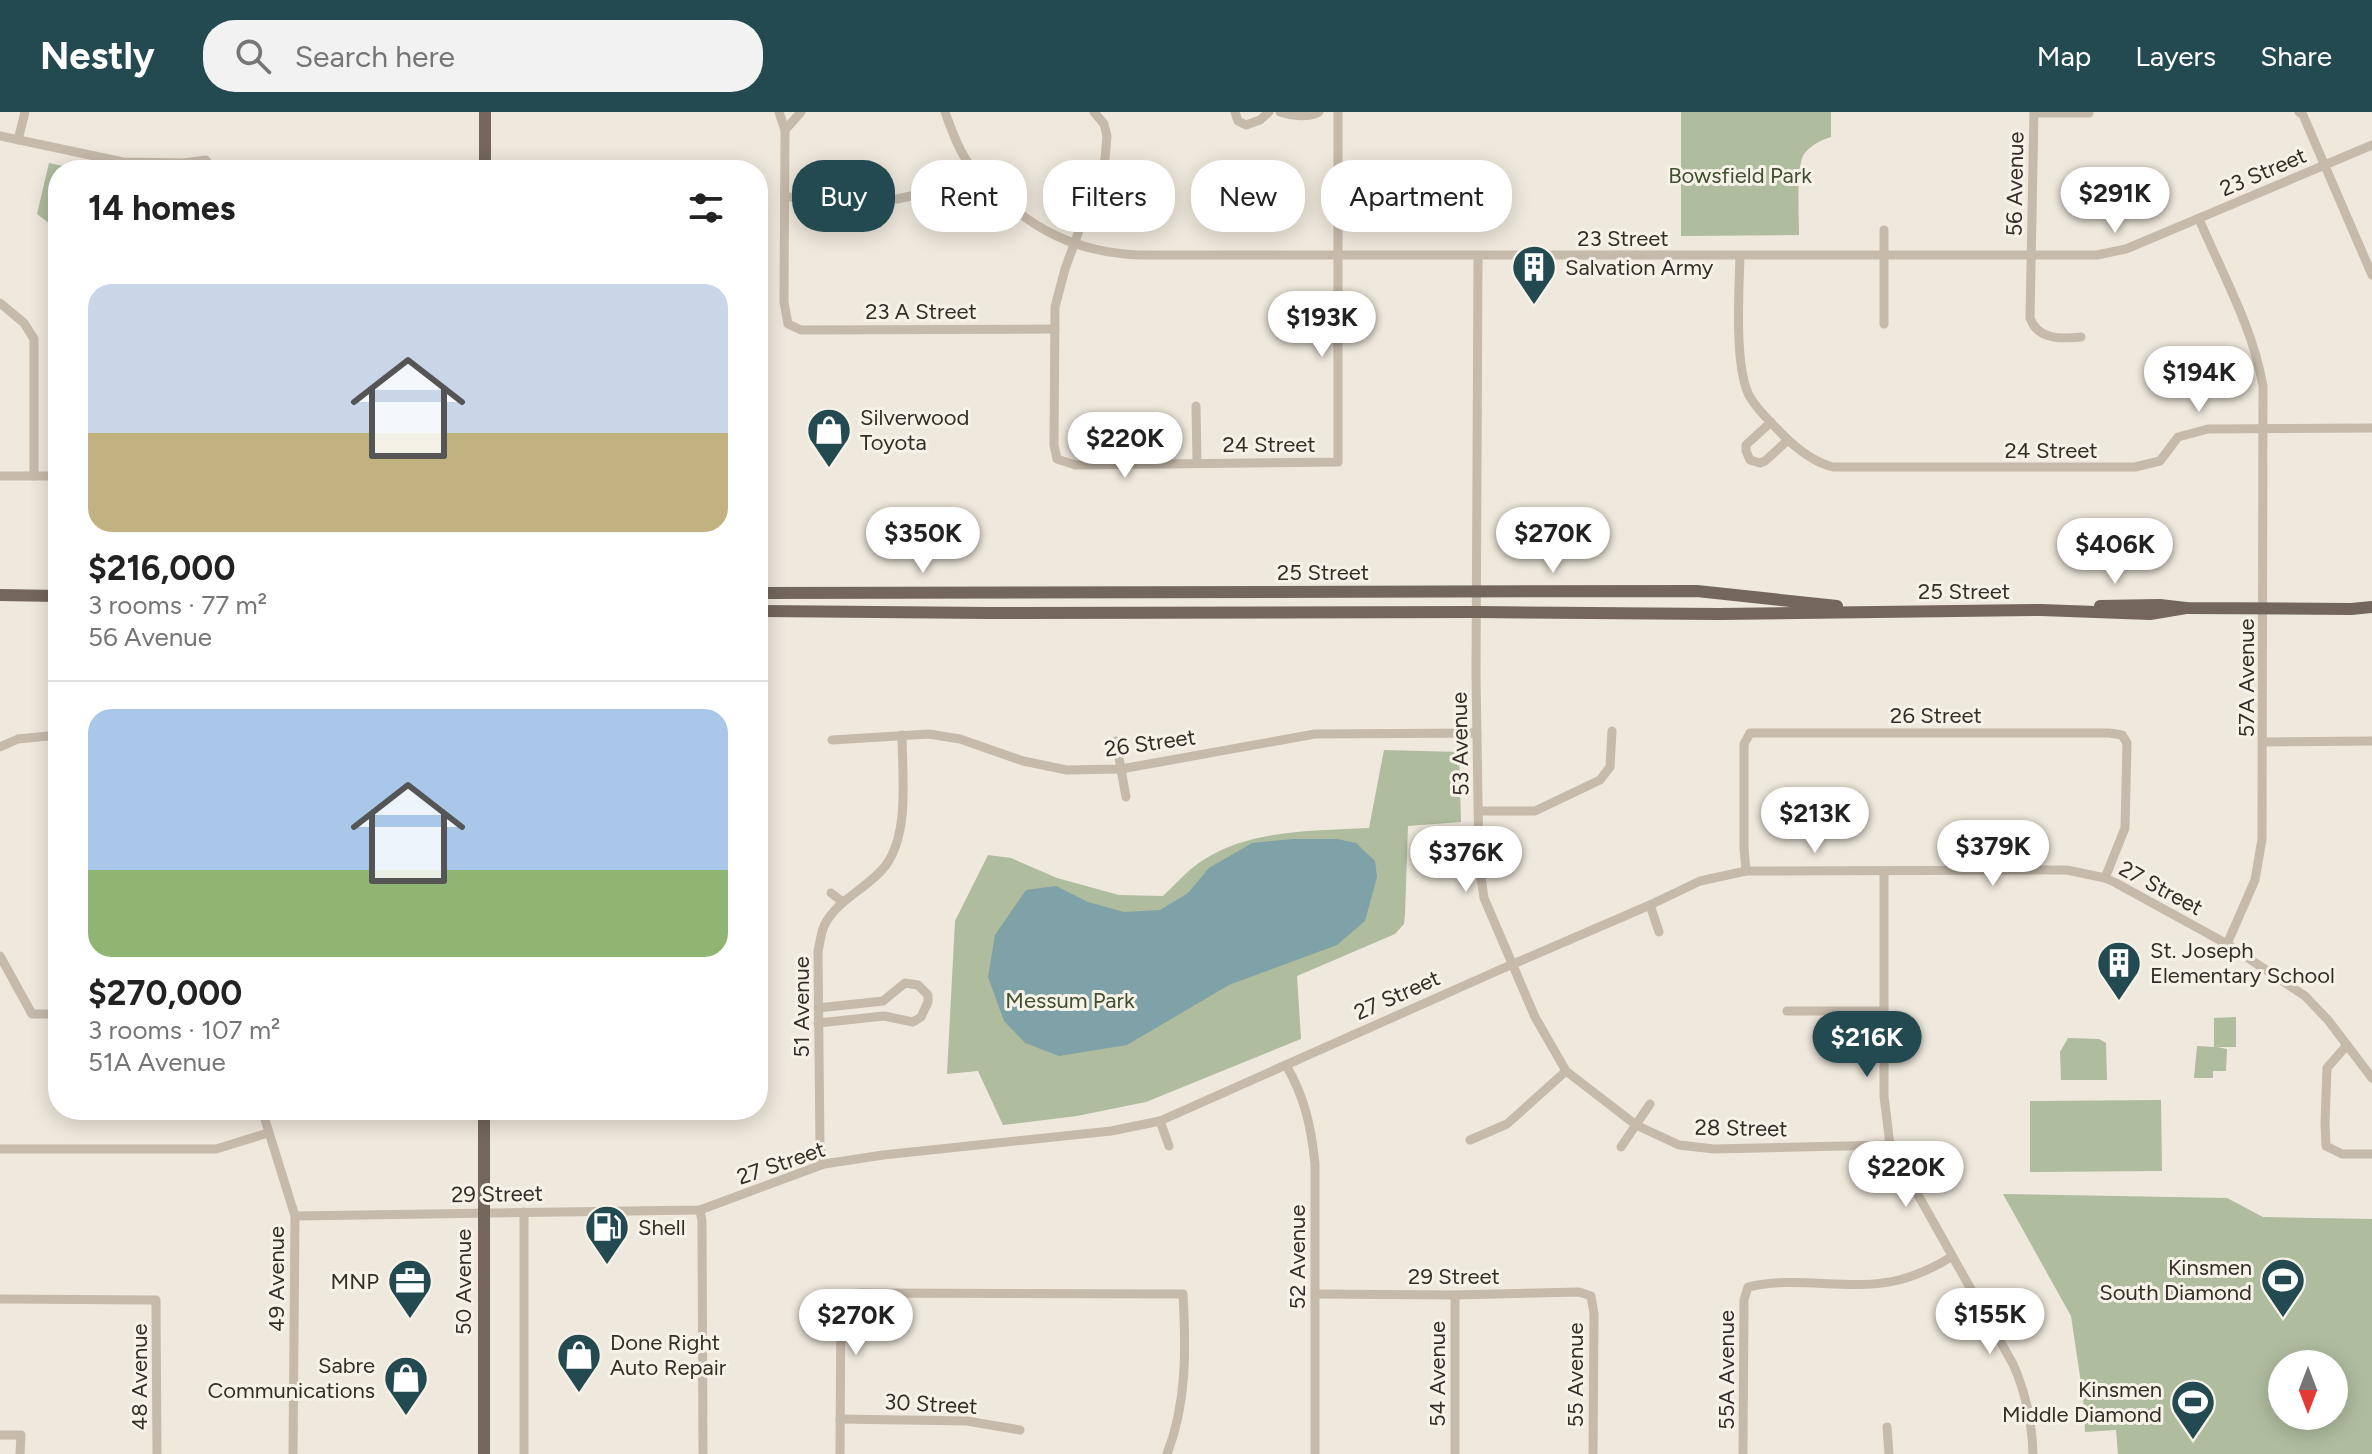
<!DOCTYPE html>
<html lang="en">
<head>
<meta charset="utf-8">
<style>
	:root { --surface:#fff; --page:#f2f2f2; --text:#222; --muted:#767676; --line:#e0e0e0; --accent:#234951 }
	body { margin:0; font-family:Figtree,sans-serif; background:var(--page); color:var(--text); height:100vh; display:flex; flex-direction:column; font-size:30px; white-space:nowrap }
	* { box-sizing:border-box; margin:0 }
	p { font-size:26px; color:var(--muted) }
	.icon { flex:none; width:44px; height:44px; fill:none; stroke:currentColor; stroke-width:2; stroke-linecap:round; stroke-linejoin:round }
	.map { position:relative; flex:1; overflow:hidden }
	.side { position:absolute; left:48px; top:48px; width:720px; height:960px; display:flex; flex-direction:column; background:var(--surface); border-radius:32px; box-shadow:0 4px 20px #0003 }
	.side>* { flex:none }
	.banner { position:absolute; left:792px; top:48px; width:760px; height:72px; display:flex; gap:16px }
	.needle { width:52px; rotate:180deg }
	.fabs { position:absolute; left:2268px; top:1238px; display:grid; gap:16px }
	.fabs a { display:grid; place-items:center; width:80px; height:80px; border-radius:50%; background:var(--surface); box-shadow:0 4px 20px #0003; font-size:40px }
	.price { position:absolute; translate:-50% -68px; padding:0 18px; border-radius:28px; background:#fff; color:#222; font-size:26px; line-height:52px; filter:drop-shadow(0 2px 4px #0008) }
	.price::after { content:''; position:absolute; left:50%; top:48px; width:24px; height:18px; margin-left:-12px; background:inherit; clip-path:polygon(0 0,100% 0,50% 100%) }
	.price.selected { background:var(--accent); color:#fff }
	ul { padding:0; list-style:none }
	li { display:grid; align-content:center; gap:16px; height:424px; padding:0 40px }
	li+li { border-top:2px solid var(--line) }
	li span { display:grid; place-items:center; height:248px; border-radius:24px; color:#555 }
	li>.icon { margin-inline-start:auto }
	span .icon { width:144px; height:144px; fill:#fffc; stroke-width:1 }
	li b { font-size:34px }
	h2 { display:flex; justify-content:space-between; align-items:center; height:96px; padding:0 40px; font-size:34px }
	.pill { padding:0 28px; border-radius:32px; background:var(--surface); box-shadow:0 4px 20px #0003; font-size:28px; line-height:72px }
	.pill.selected { background:var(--accent); color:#fff }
	header { display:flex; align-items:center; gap:48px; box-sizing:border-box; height:112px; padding:0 40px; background:var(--accent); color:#fff }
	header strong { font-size:38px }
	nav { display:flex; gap:44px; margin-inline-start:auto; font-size:28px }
	.search { width:560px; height:72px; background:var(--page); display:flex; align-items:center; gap:20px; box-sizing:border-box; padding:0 28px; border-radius:32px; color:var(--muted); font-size:30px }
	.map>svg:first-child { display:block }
</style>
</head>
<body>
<header>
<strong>Nestly</strong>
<div class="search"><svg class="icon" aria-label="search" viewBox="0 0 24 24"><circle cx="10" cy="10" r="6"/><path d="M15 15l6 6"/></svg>Search here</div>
<nav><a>Map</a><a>Layers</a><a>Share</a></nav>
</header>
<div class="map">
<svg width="2372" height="1342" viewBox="0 0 2372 1342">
	<rect width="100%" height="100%" fill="#efe8dc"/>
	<!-- green -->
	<g fill="#afbc9e" fill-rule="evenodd">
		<path d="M1681,0H1831V25C1821,28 1811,33 1804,42C1796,54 1799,106 1799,123L1681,124Z"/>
		<path d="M49,51L82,58H58V118L37,102Z"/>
		<path d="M1384,638L1459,640L1461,710L1408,714L1405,802L1404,812L1395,822L1297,864L1301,927L1146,990L1077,1004L1003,1013L978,959L947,962L955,809L988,743L1011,746L1057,766L1119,783L1163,784C1176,772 1189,756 1205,747C1252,717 1315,719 1369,716Z"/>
		<path d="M2236,905V935H2217L2227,937L2226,959H2213V966H2194L2197,934L2214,935V906Z"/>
		<path d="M2068,926L2099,927L2106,931L2107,968H2061L2060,940Z"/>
		<path d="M2161,988L2162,1059L2030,1060V989Z"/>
		<path d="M2003,1082L2227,1086L2263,1105L2372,1107V1342H2118L2116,1318L2085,1320L2083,1284L2071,1204ZM2282,1252H2334V1304H2282Z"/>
	</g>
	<!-- water -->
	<path fill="#7fa2a9" d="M1292,727H1337L1356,731L1375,749L1377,765L1365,809L1337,833L1229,873L1127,933L1059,944L1025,931L1004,909L988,865L995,823L1026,778L1056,774L1088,790L1124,800L1160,798L1188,781L1209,756L1252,731Z"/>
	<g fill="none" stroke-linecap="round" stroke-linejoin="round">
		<!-- minor -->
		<g stroke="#c6baaa" stroke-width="9">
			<path d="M779,0L785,18L784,190L788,212L801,218L1055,217"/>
			<path d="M945,0C951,16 956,32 965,46C971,57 980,65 989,74C1032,118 1076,140 1138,143H2097L2126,137L2372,33"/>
			<path d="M1094,0L1104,12L1107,24L1105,47L1065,157L1055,195L1054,333L1057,347L1075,353L1338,350V0"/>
			<path d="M1235,0L1238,9L1246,13L1260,8L1269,0"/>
			<path d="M1280,0C1292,4 1308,6 1319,0"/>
			<path d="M2034,0L2030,206C2038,228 2061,227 2081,225"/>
			<path d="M2299,0L2303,3L2372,163"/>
			<path d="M2034,1H2089"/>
			<path d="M785,18L801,0"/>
			<path d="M0,24L123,50L183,51L206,48L211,58"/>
			<path d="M18,28L25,0"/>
			<path d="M785,85L897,87L920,82L971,55"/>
			<path d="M2199,107C2222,161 2253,216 2263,274L2262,727L2255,768L2227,832"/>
			<path d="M1478,144L1476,563L1479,751L1484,786L1535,905L1566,959L1636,1013L1679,1033L1714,1037L1890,1033"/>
			<path d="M1740,144C1739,179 1734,257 1750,285C1758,299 1771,310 1782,322C1797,337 1813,350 1833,355H2135L2160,349L2178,325L2208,317L2372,316"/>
			<path d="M0,191L24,211L34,227V364"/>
			<path d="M1884,212V118"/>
			<path d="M1196,294L1197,350"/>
			<path d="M1771,310L1746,333V339L1750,348L1760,351L1765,349L1788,328"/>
			<path d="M0,364H58"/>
			<path d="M832,628L929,622L960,627L1023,649L1067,658L1121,657L1315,622L1477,621"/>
			<path d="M1116,629L1126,685"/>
			<path d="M2263,630L2372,629"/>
			<path d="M0,635L18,627L58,623"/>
			<path d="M1479,699H1535L1600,668L1610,655L1612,619"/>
			<path d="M1746,759L1744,736V632L1750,621H2109L2122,623L2127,631L2125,716L2105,766"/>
			<path d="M1884,760V984L1890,1033L2013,1252C2026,1281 2032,1310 2033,1342"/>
			<path d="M831,781L843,790"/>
			<path d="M1650,793L1659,820"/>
			<path d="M0,844L32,902H58"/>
			<path d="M1787,899H1883"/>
			<path d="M818,911L884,904L913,910L921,905L928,890V883L918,873L905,871L883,889L818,896"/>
			<path d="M2347,933L2327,956L2325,1012L2326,1034L2342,1042H2372"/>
			<path d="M1286,953C1305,986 1311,1014 1315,1052V1342"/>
			<path d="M262,998L295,1104L293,1342"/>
			<path d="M1160,1009L1169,1034"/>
			<path d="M1470,1028L1507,1012L1566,959"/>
			<path d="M1621,1035L1650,992"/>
			<path d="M0,1037H216L268,1021"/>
			<path d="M824,1052L820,1036L818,839C820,831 821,821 824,814C837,787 869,776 886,753C910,720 902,661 902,623"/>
			<path d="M700,1098L702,1109L703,1342"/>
			<path d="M295,1104L700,1098L824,1052L883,1043L1111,1019L1160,1009L1497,859L1650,793L1700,769L1746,759L2067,758L2105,766L2116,771L2227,832L2305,884L2328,908L2372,966"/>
			<path d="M1316,1182L1455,1183L1579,1180L1591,1184L1594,1202L1593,1342"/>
			<path d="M1455,1183V1342"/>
			<path d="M0,1187L156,1188L157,1342"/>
			<path d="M840,1307L967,1309L1020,1318"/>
			<path d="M1887,1315L1889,1342"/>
			<path d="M0,1323H21L20,1342"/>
			<path d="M524,1342V1100"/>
			<path d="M840,1342L841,1182L862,1181L1183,1182C1186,1236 1187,1291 1167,1342"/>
			<path d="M1743,1342L1744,1188L1748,1175C1797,1163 1850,1180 1899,1168C1918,1163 1935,1155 1951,1145"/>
		</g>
		<!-- major -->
		<g stroke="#74665b" stroke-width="12">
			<path d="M485,0V58"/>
			<path d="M758,481L1697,479L1837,494"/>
			<path d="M0,483L58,484"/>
			<path d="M2100,494L2160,493L2186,496L2351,497L2372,495"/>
			<path d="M758,499L989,501L1477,500L1719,502L2041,498L2150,502L2186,496"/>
			<path d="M484,998V1342"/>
		</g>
	</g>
	<!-- icons -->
	<defs>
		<g id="building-pin" transform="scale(2.3)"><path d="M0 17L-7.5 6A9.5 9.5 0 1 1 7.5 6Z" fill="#234951" stroke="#f7f2e8"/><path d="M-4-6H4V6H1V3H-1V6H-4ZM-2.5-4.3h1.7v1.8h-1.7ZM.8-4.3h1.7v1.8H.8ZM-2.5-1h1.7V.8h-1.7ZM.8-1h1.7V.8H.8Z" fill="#fff"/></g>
		<g id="shop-pin" transform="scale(2.3)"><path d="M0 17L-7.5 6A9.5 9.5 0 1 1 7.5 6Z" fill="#234951" stroke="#f7f2e8"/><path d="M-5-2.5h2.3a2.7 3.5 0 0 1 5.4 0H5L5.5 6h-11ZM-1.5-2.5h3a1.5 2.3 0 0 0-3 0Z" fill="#fff"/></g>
		<g id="fuel-pin" transform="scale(2.3)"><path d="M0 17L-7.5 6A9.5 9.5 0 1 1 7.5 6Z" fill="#234951" stroke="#f7f2e8"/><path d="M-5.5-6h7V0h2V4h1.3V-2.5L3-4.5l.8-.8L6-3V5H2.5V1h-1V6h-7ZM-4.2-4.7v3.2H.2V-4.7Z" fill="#fff"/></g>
		<g id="stadium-pin" transform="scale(2.3)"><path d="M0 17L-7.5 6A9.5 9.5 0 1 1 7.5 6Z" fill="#234951" stroke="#f7f2e8"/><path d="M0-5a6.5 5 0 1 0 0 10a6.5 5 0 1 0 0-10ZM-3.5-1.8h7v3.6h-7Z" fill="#fff"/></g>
		<g id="office-pin" transform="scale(2.3)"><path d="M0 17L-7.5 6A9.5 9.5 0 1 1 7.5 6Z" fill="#234951" stroke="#f7f2e8"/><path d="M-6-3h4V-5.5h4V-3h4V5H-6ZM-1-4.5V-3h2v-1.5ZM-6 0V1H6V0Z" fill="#fff"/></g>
	</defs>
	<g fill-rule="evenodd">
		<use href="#building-pin" x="1534" y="155"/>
		<use href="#shop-pin" x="829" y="318"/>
		<use href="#building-pin" x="2119" y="851"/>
		<use href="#fuel-pin" x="607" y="1115"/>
		<use href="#stadium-pin" x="2283" y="1168"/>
		<use href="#office-pin" x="410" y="1169"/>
		<use href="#shop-pin" x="579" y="1243"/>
		<use href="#shop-pin" x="406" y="1266"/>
		<use href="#stadium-pin" x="2193" y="1290"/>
	</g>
	<g text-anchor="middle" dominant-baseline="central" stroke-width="6" stroke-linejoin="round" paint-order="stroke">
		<!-- street labels -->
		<g font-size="22" fill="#342d28" stroke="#f7f2e8">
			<text transform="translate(2263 60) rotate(-23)">23 Street</text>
			<text transform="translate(2015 72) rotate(-89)">56 Avenue</text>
			<text x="1623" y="126">23 Street</text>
			<text x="921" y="199">23 A Street</text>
			<text x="1269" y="332">24 Street</text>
			<text x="2051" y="338">24 Street</text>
			<text x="1323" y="460">25 Street</text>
			<text x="1964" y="479">25 Street</text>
			<text transform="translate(2246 566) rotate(-90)">57A Avenue</text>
			<text x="1936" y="603">26 Street</text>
			<text transform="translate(1150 631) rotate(-8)">26 Street</text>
			<text transform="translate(1460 632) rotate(-91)">53 Avenue</text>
			<text transform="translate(2161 776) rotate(28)">27 Street</text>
			<text transform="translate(1397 883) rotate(-24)">27 Street</text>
			<text transform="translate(801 895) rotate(-90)">51 Avenue</text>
			<text transform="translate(1741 1016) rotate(1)">28 Street</text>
			<text transform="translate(781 1051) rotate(-19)">27 Street</text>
			<text transform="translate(497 1082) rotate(-1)">29 Street</text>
			<text transform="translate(1297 1145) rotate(-90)">52 Avenue</text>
			<text x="1454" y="1164">29 Street</text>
			<text transform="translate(276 1167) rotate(-90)">49 Avenue</text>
			<text transform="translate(463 1170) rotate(-90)">50 Avenue</text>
			<text transform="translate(1726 1258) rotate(-90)">55A Avenue</text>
			<text transform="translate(1437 1262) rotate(-90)">54 Avenue</text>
			<text transform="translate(1575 1263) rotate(-90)">55 Avenue</text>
			<text transform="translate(139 1265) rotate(-90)">48 Avenue</text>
			<text transform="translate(931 1292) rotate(3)">30 Street</text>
		</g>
		<!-- park labels -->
		<g font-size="22" fill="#404f2f" stroke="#f7f2e8">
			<text x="1740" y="63">Bowsfield Park</text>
			<text x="1070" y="888">Messum Park</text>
		</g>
		<!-- poi labels -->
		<g font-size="22" fill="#342d28" stroke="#f7f2e8" text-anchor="start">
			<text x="1565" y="155">Salvation Army</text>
			<text x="860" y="305">Silverwood<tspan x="860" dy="25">Toyota</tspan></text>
			<text x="2150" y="838">St. Joseph<tspan x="2150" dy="25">Elementary School</tspan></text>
			<text x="638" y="1115">Shell</text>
			<text x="2252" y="1155" text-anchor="end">Kinsmen<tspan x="2252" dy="25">South Diamond</tspan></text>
			<text x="379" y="1169" text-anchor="end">MNP</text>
			<text x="610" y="1230">Done Right<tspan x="610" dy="25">Auto Repair</tspan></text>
			<text x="375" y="1253" text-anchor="end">Sabre<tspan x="375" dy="25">Communications</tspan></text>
			<text x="2162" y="1277" text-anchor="end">Kinsmen<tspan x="2162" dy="25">Middle Diamond</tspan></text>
		</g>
	</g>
</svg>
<div class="fabs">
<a><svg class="needle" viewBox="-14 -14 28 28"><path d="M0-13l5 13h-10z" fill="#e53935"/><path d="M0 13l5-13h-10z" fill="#767676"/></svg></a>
</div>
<b class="price" style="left:2115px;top:123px">$291K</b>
<b class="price" style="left:1322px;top:247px">$193K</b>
<b class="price" style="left:2199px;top:302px">$194K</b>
<b class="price" style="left:1125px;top:368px">$220K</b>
<b class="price" style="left:923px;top:463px">$350K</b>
<b class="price" style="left:1553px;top:463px">$270K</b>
<b class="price" style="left:2115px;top:474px">$406K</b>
<b class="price" style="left:1815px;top:743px">$213K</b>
<b class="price" style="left:1993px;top:776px">$379K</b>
<b class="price" style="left:1466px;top:782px">$376K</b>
<b class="price selected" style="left:1867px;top:967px">$216K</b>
<b class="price" style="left:1906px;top:1097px">$220K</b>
<b class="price" style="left:1990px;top:1244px">$155K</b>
<b class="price" style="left:856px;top:1245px">$270K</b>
<div class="banner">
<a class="pill selected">Buy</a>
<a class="pill">Rent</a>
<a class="pill">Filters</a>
<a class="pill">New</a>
<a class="pill">Apartment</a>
</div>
<section class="side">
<h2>14 homes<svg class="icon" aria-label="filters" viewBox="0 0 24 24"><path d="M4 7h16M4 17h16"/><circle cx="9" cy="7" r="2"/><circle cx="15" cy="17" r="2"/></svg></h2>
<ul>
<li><span style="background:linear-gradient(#c9d6e8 60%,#c2b280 0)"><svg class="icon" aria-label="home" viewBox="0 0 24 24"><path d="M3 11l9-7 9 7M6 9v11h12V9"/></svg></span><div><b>$216,000</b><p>3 rooms · 77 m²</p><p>56 Avenue</p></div></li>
<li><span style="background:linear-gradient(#a9c7e8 65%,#8fb573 0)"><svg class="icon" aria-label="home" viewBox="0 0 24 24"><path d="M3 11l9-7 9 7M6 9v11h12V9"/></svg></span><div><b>$270,000</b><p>3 rooms · 107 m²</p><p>51A Avenue</p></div></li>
</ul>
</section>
</div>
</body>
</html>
